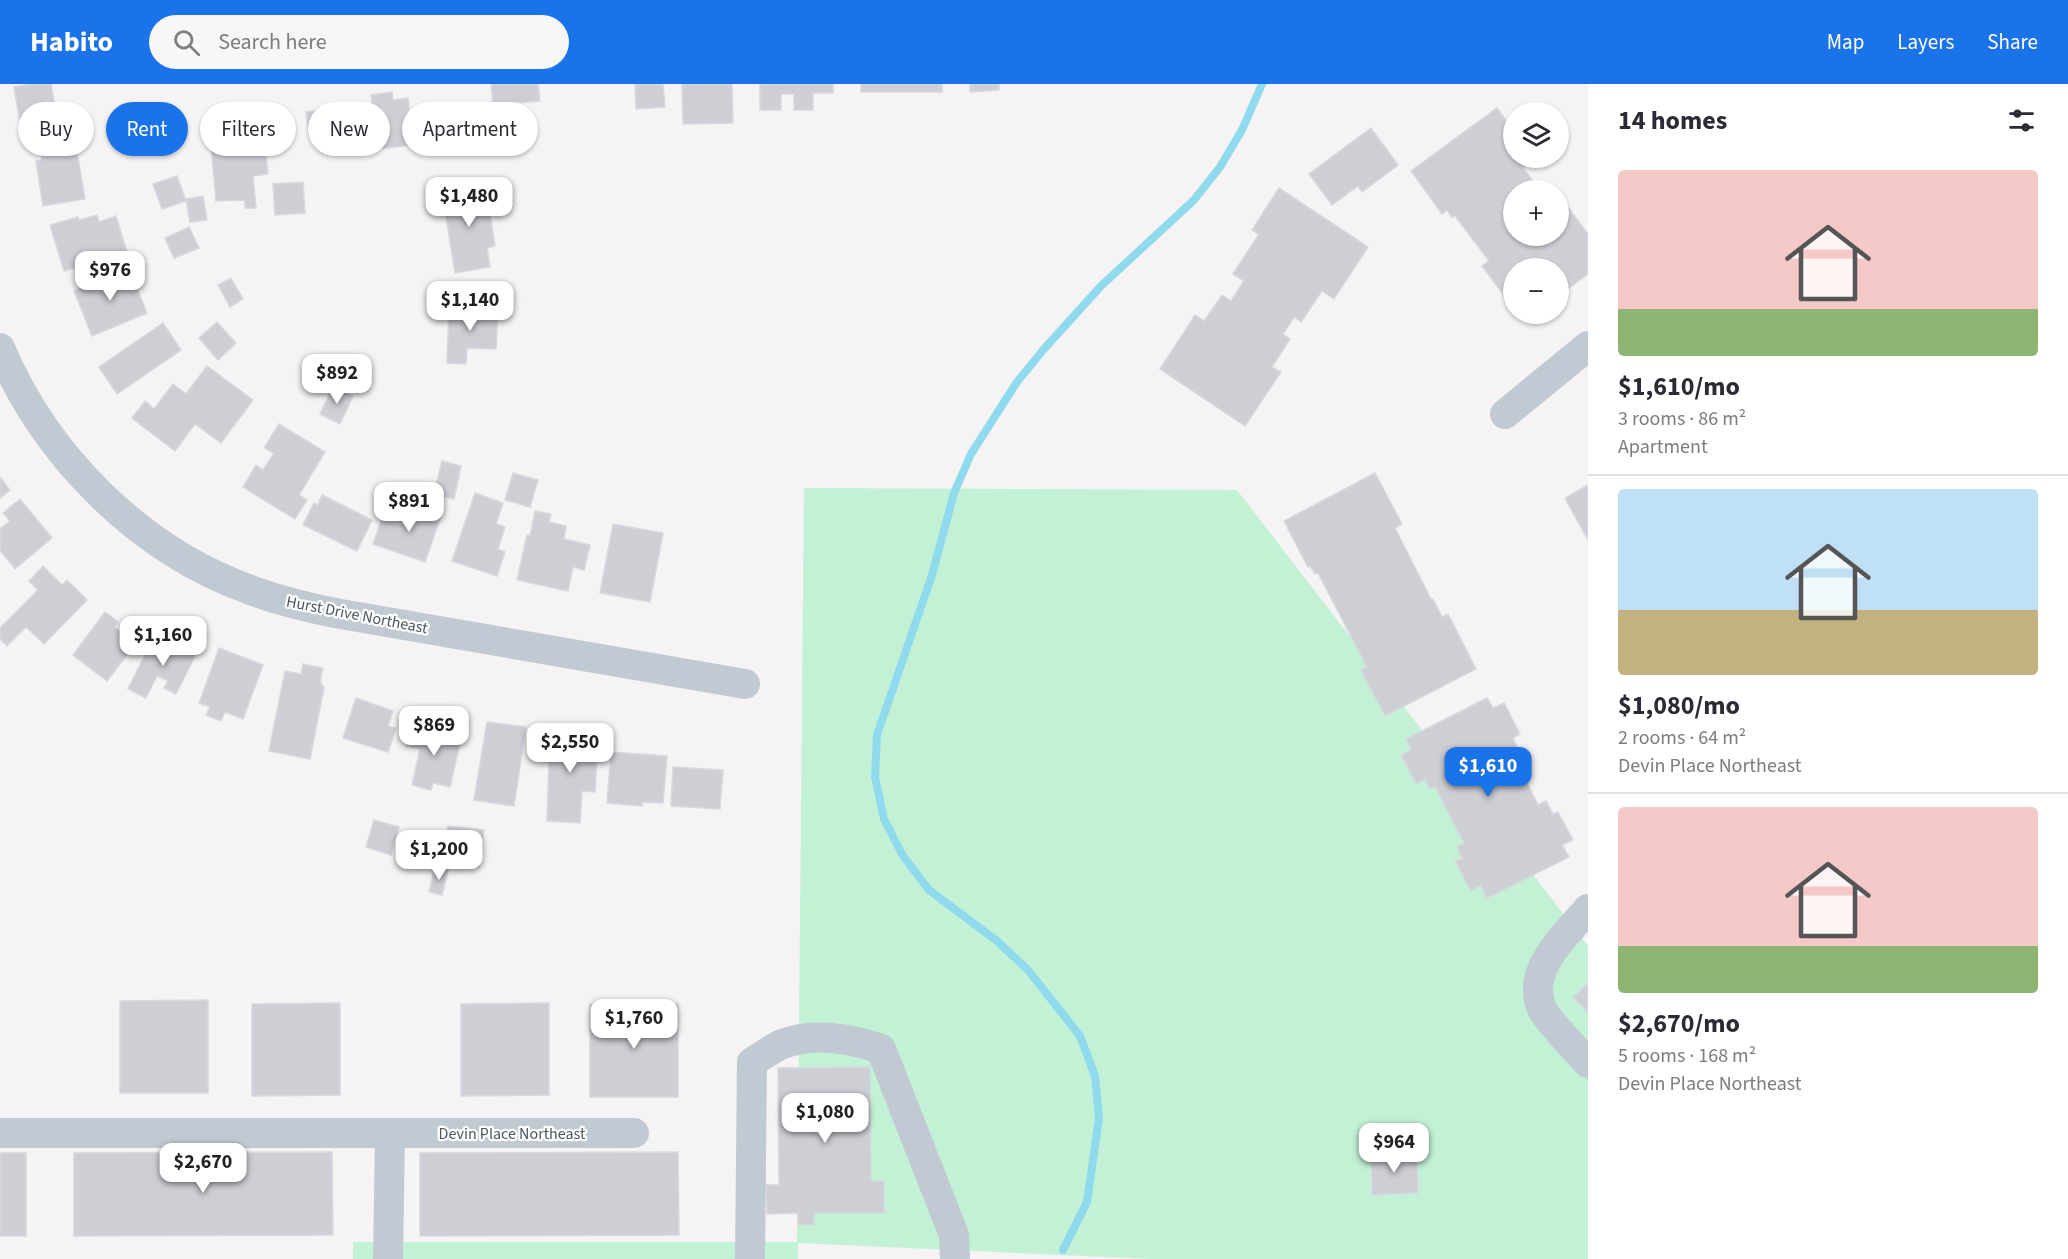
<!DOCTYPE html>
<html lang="en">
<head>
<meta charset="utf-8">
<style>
	:root { --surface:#fff; --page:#f7f7f7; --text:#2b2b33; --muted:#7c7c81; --line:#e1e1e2; --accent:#1a73e8 }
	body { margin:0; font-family:"Source Sans 3",sans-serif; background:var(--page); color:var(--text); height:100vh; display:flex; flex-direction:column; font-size:22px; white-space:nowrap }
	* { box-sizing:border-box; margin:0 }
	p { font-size:20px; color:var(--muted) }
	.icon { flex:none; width:33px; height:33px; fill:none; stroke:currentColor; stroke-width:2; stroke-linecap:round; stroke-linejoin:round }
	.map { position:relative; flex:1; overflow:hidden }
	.sheet { display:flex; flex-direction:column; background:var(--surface); width:480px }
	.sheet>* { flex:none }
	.top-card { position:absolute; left:18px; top:18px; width:570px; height:54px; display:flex; gap:12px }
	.buttons { position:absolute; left:1503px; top:18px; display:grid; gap:12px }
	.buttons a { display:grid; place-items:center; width:66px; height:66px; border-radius:50%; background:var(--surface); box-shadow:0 2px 4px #0004; font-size:30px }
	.price { position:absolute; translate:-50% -51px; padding:0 14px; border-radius:12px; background:#fff; color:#222; font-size:20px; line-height:39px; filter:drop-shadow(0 2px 3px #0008) }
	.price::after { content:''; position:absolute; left:50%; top:36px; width:18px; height:14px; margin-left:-9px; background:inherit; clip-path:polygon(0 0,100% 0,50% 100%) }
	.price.current { background:var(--accent); color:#fff }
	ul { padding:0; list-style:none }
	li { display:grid; align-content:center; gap:12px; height:318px; padding:0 30px }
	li+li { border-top:2px solid var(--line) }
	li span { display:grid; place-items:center; height:186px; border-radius:6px; color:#555 }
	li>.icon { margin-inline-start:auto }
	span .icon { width:108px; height:108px; fill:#fffc; stroke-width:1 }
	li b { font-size:26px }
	h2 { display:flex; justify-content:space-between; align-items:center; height:72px; padding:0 30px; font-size:26px }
	.pill { padding:0 21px; border-radius:27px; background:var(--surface); box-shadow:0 2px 4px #0004; font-size:21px; line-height:54px }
	.pill.current { background:var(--accent); color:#fff }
	header { display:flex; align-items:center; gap:36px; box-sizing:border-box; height:84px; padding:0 30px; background:var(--accent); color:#fff }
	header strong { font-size:28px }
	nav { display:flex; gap:33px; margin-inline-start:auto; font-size:21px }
	.search { width:420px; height:54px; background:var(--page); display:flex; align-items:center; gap:15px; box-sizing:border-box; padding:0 21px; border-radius:33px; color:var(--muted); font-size:22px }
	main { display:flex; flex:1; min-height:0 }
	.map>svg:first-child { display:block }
</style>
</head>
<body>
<header>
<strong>Habito</strong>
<div class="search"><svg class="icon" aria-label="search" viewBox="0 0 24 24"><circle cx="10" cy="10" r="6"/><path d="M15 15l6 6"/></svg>Search here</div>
<nav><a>Map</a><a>Layers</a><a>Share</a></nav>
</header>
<main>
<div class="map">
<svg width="1588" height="1175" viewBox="0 0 1588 1175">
	<rect width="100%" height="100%" fill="#f5f3f3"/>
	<!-- green -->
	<path fill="#c3f1d5" d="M804,404L1237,406L1588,862V1175H1151L798,1159V1175H353V1158H797Z"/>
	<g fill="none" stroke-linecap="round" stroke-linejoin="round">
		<!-- stream -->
		<path stroke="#90daee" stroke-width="8" d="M1063,1166L1087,1118L1099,1034L1095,992L1080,952L1028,886L997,857L929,806L903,772L884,735L875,693L877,651L932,491L954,409L971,370L1017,298L1044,265L1101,202L1194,116L1220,83L1242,46L1262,0"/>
	</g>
	<!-- building -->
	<g fill="#cdcfd5" stroke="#d7d9de" stroke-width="1.5">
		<path d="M32,0H51L60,50L23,56L14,3Z"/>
		<path d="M491,0H538L540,17L493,21Z"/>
		<path d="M635,0H663L665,23L636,25Z"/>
		<path d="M682,0H732L733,39L683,40Z"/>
		<path d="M760,0H833V9H813V26H794V10H781V26H760Z"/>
		<rect x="861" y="0" width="81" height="8"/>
		<path d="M970,0H999V6L970,8Z"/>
		<path d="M392,8L393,16L408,14L413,61L377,65L371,11Z"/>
		<path d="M353,20L360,64L322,69L319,49L309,51L306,28Z"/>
		<path d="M1497,24L1514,47V74H1533L1534,76L1523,84L1540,106H1514V152H1558V129L1567,122L1588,150V190L1558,212V184H1514V225L1482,182L1489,177L1455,132L1452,134L1447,126L1442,130L1411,87Z"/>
		<path d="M236,41V49L263,46L268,90L253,92L256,124H245V116L216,117L210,51L223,50L222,43Z"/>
		<path d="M1371,44L1398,81L1362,108L1358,102L1332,121L1309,90Z"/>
		<path d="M75,56L85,115L43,122L36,77L42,76L39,62Z"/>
		<path d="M177,92L186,117L162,125L153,100Z"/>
		<path d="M303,98L305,129L275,131L273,100Z"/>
		<path d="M480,102L483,117L488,116L495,162L487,164L490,183L455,189L442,108Z"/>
		<path d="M1279,104L1368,163L1334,215L1322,207L1301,238L1294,233L1283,250L1290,255L1272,283L1281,288L1245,342L1160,285L1195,231L1204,237L1222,211L1231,217L1244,197L1233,190L1259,150L1252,146Z"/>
		<path d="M203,112L207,136L190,138L186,115Z"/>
		<path d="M97,131L99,138L116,132L127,168L64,187L50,141L78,133L79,136Z"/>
		<path d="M189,143L199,164L174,174L165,154Z"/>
		<path d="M129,185L147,229L92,252L74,207Z"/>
		<path d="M231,194L243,215L230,223L218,201Z"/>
		<path d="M449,224L498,226L496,265L467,264L466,280L447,279Z"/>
		<path d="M217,238L236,259L218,276L199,254Z"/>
		<path d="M163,239L181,266L117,310L99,283Z"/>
		<path d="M207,282L253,316L221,359L195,340L175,367L132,334L145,317L154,325L173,300L186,310Z"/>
		<path d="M333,302L353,312L340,340L320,330Z"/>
		<path d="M279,340L325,368L299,411L307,416L295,435L243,403L256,381L263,386L274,369L264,364Z"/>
		<path d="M442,377L461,382L454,415L434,410Z"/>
		<path d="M513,389L538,396L530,423L505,416Z"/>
		<path d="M1375,389L1402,440L1395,444L1431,515H1433L1442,533L1448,530L1476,585L1385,632L1361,586L1367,583L1318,489L1315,490L1310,482L1308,483L1284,437Z"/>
		<path d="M0,393L10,406L0,414Z"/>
		<path d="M1588,401V456L1565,414Z"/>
		<path d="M475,409L503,419L496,440L505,443L498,465L505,468L497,492L452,477Z"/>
		<path d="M322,411L372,436L357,467L303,441L314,419L318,421Z"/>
		<path d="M20,415L52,454L15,485L0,466V445L10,437L3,429Z"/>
		<path d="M421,419L443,426L425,478L373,460L384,428L414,438Z"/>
		<path d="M535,427L551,430L549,438L566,442L564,455L590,461L584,486L573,483L568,507L517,496L527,451L530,452Z"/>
		<path d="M613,440L663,449L650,518L600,509Z"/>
		<path d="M43,482L62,501L67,496L87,516L44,560L26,543L7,562L0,555V544L38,506L29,497Z"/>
		<path d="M105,528L118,538L114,543L136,559L107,597L73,571Z"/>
		<path d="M155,551L177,562L179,559L197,568L176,610L164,604L168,597L157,592L146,614L128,605Z"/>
		<path d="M219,564L263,581L243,635L225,628L221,637L206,631L210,623L199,619Z"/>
		<path d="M303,580L323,584L320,598L324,604L310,675L269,667L285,587L301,590Z"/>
		<path d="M356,614L393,627L388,642L396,644L388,668L343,654Z"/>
		<path d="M1487,614L1493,624L1504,619L1520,650L1513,654L1519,668L1513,671L1538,721L1546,717L1553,730L1558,728L1573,756L1562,761L1569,773L1487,814L1481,801L1471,807L1455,777L1462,774L1457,763L1464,759L1435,703L1430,705L1425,695L1416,700L1401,671L1411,666L1406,655Z"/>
		<path d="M487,638L526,643L514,722L474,716Z"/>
		<path d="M411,642L461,655L450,703L433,699L431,706L412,701L420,665L406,662Z"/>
		<path d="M574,644L585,645L584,654L598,655L595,708L582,707L580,739L547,737L550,647L574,648Z"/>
		<path d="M611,668L667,672L663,719L642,718V722L607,719Z"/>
		<path d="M673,683L723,686L720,725L671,722Z"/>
		<path d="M374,736L399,743L391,771L366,763Z"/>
		<path d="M448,742L484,746L479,783L443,778Z"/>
		<path d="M435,783L448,786L442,811L429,808Z"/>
		<path d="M1588,899V926L1587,928L1573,913Z"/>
		<path d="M208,916V1009H120V917Z"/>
		<path d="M340,919V1011L252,1012V920Z"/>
		<path d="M549,919V1011L461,1012V920Z"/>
		<rect x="590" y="920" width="88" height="93"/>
		<path d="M870,983L871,1097H884V1129H814V1141H798V1129L767,1130L766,1101H779L778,984Z"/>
		<path d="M332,1068L333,1151L74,1152V1069Z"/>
		<path d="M678,1068L679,1151L420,1152V1069Z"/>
		<rect x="0" y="1069" width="26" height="83"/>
		<path d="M1417,1070L1418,1109L1372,1111L1371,1072Z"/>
	</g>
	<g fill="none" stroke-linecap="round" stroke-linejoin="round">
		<!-- minor -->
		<g stroke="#c1cad2" stroke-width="30">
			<path d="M0,264C45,371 138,465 248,505C276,516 306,523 335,529L745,600"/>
			<path d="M1505,330L1588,262"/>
			<path d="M1588,825C1565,852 1525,886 1542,925C1547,936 1579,969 1588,979"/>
			<path d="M0,1049H634"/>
			<path d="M388,1175L390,1050"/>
			<path d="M750,1175L752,978C761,973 770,966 780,961C812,948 850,954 881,965L954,1151L955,1175"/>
		</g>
	</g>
	<g text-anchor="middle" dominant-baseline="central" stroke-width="4.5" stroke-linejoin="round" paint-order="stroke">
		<!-- street labels -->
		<g font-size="16" fill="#4a5661" stroke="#fff">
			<text transform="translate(357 531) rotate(11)">Hurst Drive Northeast</text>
			<text x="512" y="1050">Devin Place Northeast</text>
		</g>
	</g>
</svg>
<div class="buttons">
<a><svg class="icon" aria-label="layers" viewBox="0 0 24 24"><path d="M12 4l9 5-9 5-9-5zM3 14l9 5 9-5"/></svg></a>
<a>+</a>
<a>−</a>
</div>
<b class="price" style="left:469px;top:144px">$1,480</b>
<b class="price" style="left:110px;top:218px">$976</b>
<b class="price" style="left:470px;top:248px">$1,140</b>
<b class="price" style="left:337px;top:321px">$892</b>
<b class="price" style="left:409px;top:449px">$891</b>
<b class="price" style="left:163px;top:583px">$1,160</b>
<b class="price" style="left:434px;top:673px">$869</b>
<b class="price" style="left:570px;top:690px">$2,550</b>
<b class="price current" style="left:1488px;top:714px">$1,610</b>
<b class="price" style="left:439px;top:797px">$1,200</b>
<b class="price" style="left:634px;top:966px">$1,760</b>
<b class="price" style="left:825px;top:1060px">$1,080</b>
<b class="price" style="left:1394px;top:1090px">$964</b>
<b class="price" style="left:203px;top:1110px">$2,670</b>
<div class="top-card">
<a class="pill">Buy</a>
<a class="pill current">Rent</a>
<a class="pill">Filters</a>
<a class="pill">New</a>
<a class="pill">Apartment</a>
</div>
</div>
<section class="sheet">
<h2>14 homes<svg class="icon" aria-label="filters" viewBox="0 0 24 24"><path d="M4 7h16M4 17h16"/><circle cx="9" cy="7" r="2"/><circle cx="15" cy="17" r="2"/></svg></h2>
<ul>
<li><span style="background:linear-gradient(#f6c9c9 75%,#8fb573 0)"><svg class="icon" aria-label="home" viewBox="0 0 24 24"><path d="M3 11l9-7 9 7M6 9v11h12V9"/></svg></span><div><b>$1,610/mo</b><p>3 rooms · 86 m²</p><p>Apartment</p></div></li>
<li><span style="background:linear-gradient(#bfe0f5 65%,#c2b280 0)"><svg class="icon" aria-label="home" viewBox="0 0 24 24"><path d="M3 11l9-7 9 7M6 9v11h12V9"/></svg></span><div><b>$1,080/mo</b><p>2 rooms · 64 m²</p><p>Devin Place Northeast</p></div></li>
<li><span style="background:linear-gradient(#f6c9c9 75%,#8fb573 0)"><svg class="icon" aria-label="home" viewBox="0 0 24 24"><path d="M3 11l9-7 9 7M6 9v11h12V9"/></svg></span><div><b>$2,670/mo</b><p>5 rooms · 168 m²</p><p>Devin Place Northeast</p></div></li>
</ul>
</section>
</main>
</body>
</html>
